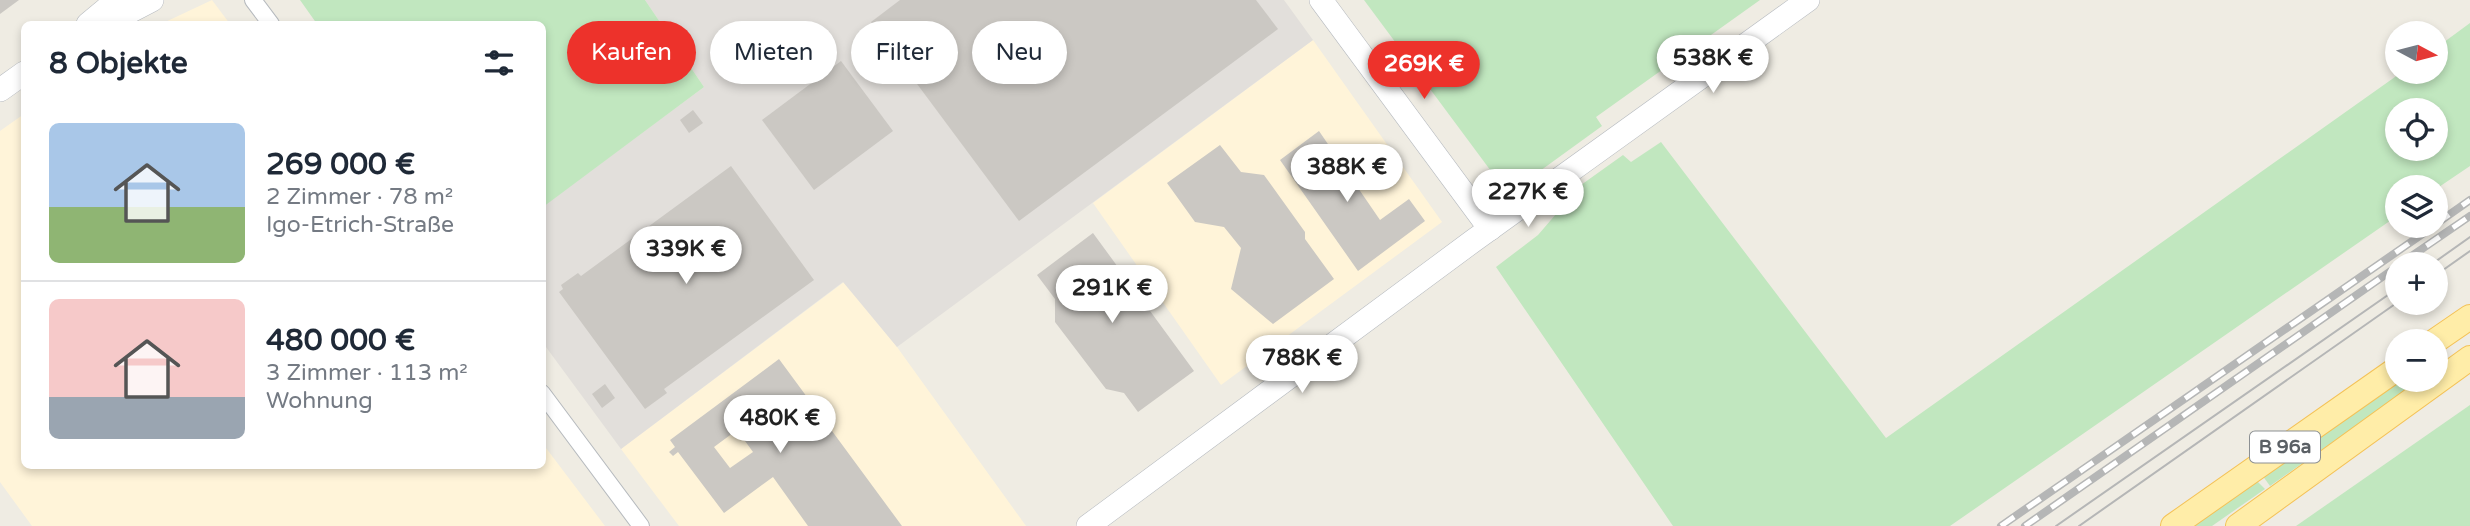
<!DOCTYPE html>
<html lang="de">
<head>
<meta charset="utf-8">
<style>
	:root { --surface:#fff; --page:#f2f2f3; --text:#1f2937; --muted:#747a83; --line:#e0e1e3; --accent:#ed322b }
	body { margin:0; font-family:"Varela Round",sans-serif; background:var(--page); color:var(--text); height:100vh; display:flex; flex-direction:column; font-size:26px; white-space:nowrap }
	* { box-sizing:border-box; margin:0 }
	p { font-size:23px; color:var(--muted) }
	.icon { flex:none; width:38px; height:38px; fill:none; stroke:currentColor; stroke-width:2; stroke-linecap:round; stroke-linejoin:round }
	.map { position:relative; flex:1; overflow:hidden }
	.sheet { position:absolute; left:21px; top:21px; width:525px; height:448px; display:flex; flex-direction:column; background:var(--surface); border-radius:10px; box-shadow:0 4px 10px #0003 }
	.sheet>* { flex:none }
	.hud { position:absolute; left:567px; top:21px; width:665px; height:63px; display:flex; gap:14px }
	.needle { width:46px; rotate:97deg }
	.controls { position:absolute; left:2385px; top:21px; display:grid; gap:14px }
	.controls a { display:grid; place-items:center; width:63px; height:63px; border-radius:50%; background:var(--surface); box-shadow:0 4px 10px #0003; font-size:35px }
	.price { position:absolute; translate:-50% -60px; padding:0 16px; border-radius:24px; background:#fff; color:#222; font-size:23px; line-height:46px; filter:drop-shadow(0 2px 4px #0008) }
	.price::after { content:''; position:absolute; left:50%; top:42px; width:21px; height:16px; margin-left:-10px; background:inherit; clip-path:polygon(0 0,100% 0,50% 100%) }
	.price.active { background:var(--accent); color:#fff }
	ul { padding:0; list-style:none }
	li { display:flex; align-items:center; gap:21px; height:175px; padding:0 28px }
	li+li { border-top:2px solid var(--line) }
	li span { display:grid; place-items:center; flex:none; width:196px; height:140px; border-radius:10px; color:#555 }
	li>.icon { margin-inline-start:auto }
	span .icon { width:84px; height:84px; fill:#fffc; stroke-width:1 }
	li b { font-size:30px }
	h2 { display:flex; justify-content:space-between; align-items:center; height:84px; padding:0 28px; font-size:30px }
	.chip { padding:0 24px; border-radius:32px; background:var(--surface); box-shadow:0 4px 10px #0003; font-size:24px; line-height:63px }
	.chip.active { background:var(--accent); color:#fff }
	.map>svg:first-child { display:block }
</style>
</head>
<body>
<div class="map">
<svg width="2470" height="526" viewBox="0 0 2470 526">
	<rect width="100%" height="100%" fill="#efece3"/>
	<!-- commercial -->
	<g fill="#fff4d9">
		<path d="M212,0L230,24H161Z"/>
		<path d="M1313,40L1442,222L1221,385L1093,203Z"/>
		<path d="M24,114V466H542L543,444L605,526H32L0,482V131Z"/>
		<path d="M844,282L897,347L1026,526H679L621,449Z"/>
	</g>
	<!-- industrial -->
	<path fill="#e2dfdb" d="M645,0H1284L1313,40L897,347L843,282L621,449L543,343L542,207L704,87Z"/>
	<!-- green -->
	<g fill="#c1e7bf" fill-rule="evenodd">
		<path d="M300,0H645L704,87L543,207L542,24H317Z"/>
		<path d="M1364,0H1760L1596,117L1602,126L1508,194Z"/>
		<path d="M2470,23V166L2436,189V187H2398L2397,216L1950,526H1673L1496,267L1538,235L1581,185L1623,155L1631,162L1661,142L1886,438L2402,72H2436V48ZM2436,110V149H2398V110Z"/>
		<path d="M2397,380H2421L2270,486L2262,475Z"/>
		<path d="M2470,405V526H2296Z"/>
		<path d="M2256,480L2265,489L2212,526H2191Z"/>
	</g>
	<!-- building -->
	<g fill="#cbc8c3" fill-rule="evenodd">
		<path d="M0,0H19L0,14Z"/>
		<path d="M900,0H1256L1278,29L1019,221L871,22Z"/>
		<path d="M841,61L893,131L814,190L762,120Z"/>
		<path d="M693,110L703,123L689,133L680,120Z"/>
		<path d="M1319,131L1380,220L1409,199L1425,221L1358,271L1280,160Z"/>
		<path d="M1220,145L1241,172L1264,175L1305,232V239L1334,279L1273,324L1231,289L1241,248L1224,227L1195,222L1167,183Z"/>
		<path d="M731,166L814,280L664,389L667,393L645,409L559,292L563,289L561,285L578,273L581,276Z"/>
		<path d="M1093,233L1194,371L1138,412L1124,393L1106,389L1055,322V299L1037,275Z"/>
		<path d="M779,359L902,526H808L773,477L724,513L678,452L673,456L669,452L675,447L670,440ZM737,430L753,452L730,468L714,447Z"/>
		<path d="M605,384L615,398L602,408L592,394Z"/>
	</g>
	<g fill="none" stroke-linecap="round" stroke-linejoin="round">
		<!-- street casing -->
		<g stroke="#b6babe" stroke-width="18">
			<g id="street">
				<path d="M253,0L271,24"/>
				<path d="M542,393L641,526"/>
			</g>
		</g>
		<!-- secondary casing -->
		<g stroke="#b7bbc0" stroke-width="24">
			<g id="secondary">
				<path d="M1321,0L1490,229"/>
				<path d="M88,24L117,0"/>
				<path d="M106,24L152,0"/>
				<path d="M0,90L24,73"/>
				<path d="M1088,526L1473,241L1808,0"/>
			</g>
		</g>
		<!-- primary casing -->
		<g stroke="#f4c257" stroke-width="26">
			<g id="primary">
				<path d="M2435,341L2470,317"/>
				<path d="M2173,526L2398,368"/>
				<path d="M2238,526L2470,358"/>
			</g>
		</g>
		<!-- street -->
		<use href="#street" stroke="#fff" stroke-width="16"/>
		<!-- secondary -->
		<use href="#secondary" stroke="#fff" stroke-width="23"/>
		<!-- primary -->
		<use href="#primary" stroke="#ffeda8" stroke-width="24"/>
		<!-- tram -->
		<g stroke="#b5b6b6" stroke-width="2">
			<path d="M2432,264L2470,237"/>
			<path d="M2436,275L2470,251"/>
			<path d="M2056,526L2398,288"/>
			<path d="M2079,526L2398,302"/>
		</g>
		<!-- rail casing -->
		<g stroke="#b5b6b6" stroke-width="8">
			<g id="rail">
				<path d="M2436,224L2470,200"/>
				<path d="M2400,264L2470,216"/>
				<path d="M2001,526L2434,226"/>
				<path d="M2025,526L2398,266"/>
			</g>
		</g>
		<!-- rail -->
		<use href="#rail" stroke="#fff" stroke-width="5" stroke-dasharray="16" stroke-linecap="butt"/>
	</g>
	<g text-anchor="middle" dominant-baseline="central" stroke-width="7" stroke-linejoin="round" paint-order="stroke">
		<!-- shield labels -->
		<rect fill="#fff" stroke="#8c9093" stroke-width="2" x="2250" y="431.5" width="70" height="31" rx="5"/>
		<g font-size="19" font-weight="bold" fill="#5b6065">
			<text x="2285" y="447">B 96a</text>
		</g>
	</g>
</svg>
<div class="controls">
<a><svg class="needle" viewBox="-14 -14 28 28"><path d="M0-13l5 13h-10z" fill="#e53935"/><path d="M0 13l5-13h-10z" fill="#747a83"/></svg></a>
<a><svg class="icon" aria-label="locate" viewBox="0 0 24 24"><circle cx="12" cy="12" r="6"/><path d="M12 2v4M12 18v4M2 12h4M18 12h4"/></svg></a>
<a><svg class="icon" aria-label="layers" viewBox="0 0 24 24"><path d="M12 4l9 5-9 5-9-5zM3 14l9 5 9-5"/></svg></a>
<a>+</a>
<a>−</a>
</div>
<b class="price" style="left:1713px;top:95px">538K €</b>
<b class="price active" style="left:1424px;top:101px">269K €</b>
<b class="price" style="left:1347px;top:204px">388K €</b>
<b class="price" style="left:1528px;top:229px">227K €</b>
<b class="price" style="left:686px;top:286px">339K €</b>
<b class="price" style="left:1112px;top:325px">291K €</b>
<b class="price" style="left:1302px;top:395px">788K €</b>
<b class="price" style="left:780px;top:455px">480K €</b>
<div class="hud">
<a class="chip active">Kaufen</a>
<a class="chip">Mieten</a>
<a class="chip">Filter</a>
<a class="chip">Neu</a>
</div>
<section class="sheet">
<h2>8 Objekte<svg class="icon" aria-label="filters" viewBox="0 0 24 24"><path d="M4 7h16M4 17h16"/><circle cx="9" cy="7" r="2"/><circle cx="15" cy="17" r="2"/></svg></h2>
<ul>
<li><span style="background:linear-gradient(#a9c7e8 60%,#8fb573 0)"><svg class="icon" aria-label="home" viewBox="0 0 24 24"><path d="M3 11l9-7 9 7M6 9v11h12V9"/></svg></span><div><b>269 000 €</b><p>2 Zimmer · 78 m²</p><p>Igo-Etrich-Straße</p></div></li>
<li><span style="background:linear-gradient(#f6c9c9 70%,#9aa5b1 0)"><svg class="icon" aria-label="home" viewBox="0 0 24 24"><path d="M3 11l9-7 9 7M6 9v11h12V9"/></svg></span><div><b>480 000 €</b><p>3 Zimmer · 113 m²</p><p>Wohnung</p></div></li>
</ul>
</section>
</div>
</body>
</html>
